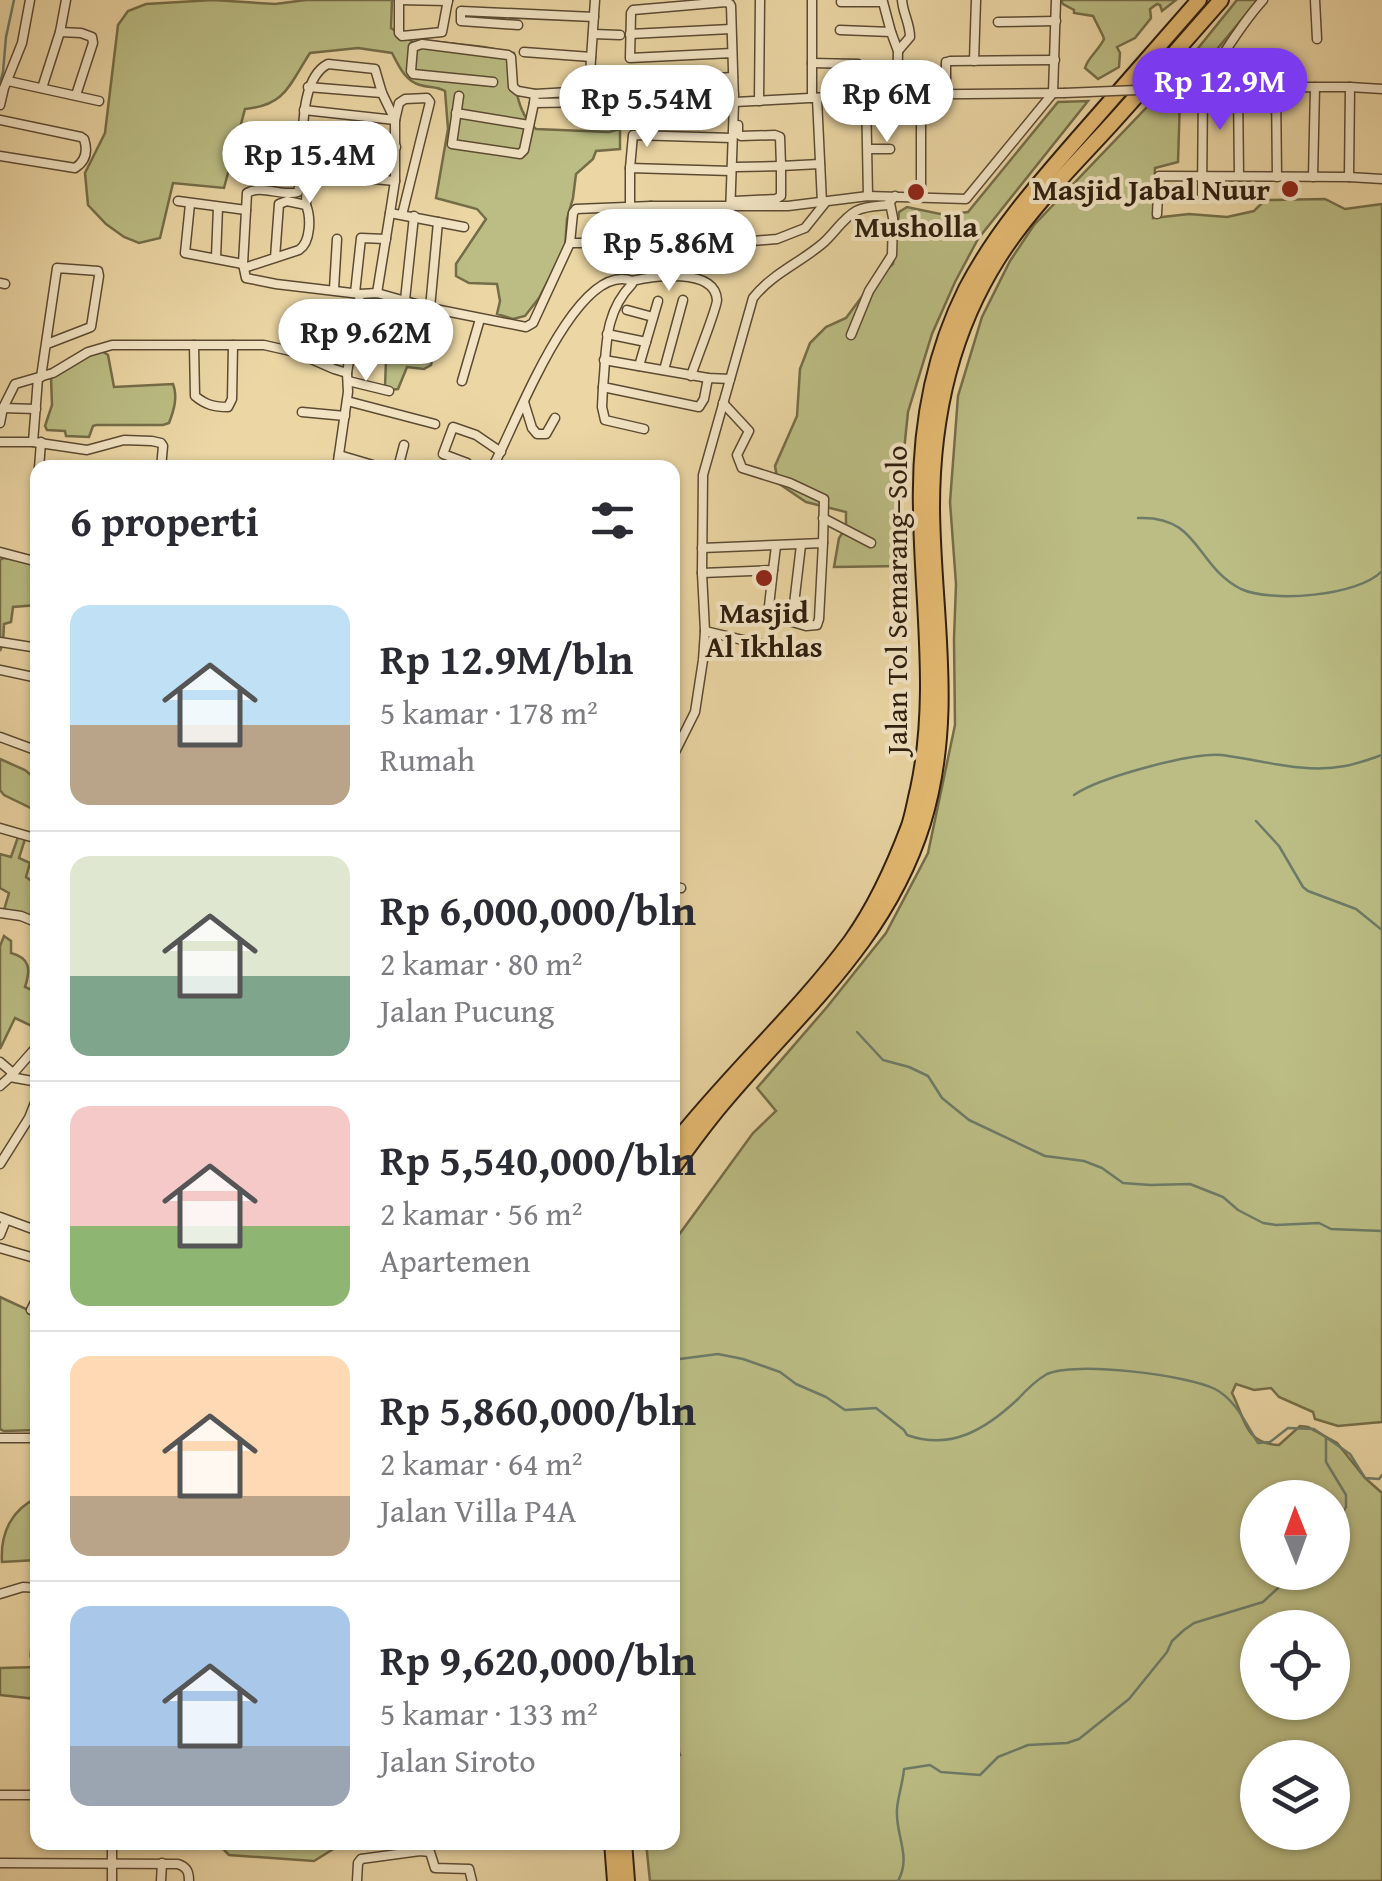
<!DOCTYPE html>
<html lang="id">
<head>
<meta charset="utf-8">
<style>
	:root { --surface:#fff; --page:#f2f2f3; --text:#2b2b33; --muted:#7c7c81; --line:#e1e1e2; --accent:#7c3aed }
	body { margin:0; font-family:"Gentium Book Plus",serif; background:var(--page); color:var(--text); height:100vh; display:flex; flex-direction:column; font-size:38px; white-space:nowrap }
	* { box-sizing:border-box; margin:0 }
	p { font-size:32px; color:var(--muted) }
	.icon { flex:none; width:55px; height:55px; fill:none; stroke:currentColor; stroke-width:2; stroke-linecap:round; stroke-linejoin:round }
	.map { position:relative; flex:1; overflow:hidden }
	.side { position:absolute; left:30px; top:460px; width:650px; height:1390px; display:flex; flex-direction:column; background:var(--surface); border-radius:20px; box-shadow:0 2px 8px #0004 }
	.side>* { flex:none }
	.needle { width:65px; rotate:359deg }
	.controls { position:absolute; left:1240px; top:1480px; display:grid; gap:20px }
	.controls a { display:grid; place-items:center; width:110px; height:110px; border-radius:50%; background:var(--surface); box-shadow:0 2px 8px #0004; font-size:50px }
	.price { position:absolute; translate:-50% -85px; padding:0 22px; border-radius:35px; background:#fff; color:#222; font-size:32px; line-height:65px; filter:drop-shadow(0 2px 5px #0008) }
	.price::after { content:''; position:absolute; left:50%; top:60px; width:30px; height:22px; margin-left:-15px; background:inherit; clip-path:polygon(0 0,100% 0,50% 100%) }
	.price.active { background:var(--accent); color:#fff }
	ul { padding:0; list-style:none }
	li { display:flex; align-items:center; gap:30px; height:250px; padding:0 40px }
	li+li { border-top:2px solid var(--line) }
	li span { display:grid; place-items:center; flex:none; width:280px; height:200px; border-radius:20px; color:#555 }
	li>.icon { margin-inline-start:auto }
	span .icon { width:120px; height:120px; fill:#fffc; stroke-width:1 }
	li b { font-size:42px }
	h2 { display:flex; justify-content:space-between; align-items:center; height:120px; padding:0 40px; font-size:42px }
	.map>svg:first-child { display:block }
</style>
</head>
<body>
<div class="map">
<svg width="1382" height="1881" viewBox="0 0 1382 1881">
	<rect width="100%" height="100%" fill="#ebd6a4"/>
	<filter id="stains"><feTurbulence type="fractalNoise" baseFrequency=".002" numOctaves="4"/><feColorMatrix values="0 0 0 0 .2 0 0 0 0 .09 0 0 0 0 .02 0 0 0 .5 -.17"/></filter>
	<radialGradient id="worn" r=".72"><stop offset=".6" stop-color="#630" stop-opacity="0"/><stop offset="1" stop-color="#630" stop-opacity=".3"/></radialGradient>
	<!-- green -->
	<g fill="#bbbd84" stroke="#746d48" stroke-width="2.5" fill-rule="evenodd">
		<path d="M213,0L275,4L306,0H392L391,28L413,42L429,41L484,47L514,53C514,79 515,112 536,129L609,132L620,129V149L596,151L593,159L576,174L573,198L567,219L565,248L539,298L525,316L513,319L497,314L500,301L497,284L469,283L456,276V264L486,219L477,209L436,198L448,129L445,91C436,86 430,88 420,85C405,81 399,66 392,53L358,48L310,53C289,85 286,105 245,109L224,188L173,183L160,238L139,243L124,237L106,224L88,205L85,173L105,133L118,25L128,11L146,4Z"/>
		<path d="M1061,0H1176L1162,11L1160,5L1157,4L1150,9L1151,18L1135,38L1117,47L1120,53L1119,67L1098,79L1085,68C1088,57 1099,50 1104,39L1103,36L1093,16L1074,13V10L1063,4Z"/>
		<path d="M1237,0H1258L1213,54L1197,83L1174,78Z"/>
		<path d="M1180,99L1178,162L1155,168L1153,218L1189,214L1227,217L1254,211L1265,200L1325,199L1345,209L1382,204V1422L1338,1426L1315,1419L1313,1412L1279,1397L1271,1388L1254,1390L1236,1384L1232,1393C1245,1418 1244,1444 1279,1445L1300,1426L1308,1427L1337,1443L1365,1478L1382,1493V1881H650L646,1843L672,1842L673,1755H680L672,1729L673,1243L753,1133L776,1111L757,1088L827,1007L886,933L928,853L955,725L954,639L956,584L950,502L958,396L982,317L1010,261L1034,225L1148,106L1155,101ZM1258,1498H1332V1572H1258ZM1258,1628H1332V1702H1258ZM1258,1758H1332V1832H1258Z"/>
		<path d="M1088,101L978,239L955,282L932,334L908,412L898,508L902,566L834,567L839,538L846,528V512L806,502L778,483L775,466L797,416L800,369L810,343L826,327L846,318L872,283L893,264L899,212L907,207L945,215L968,212L1058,102Z"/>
		<path d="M384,297L443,315L431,365L424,369L407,367L398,389L389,390L385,387L386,360L383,349L378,345L376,336L364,334L360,330L363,309L370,299Z"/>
		<path d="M102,351L108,355L114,387L173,384C178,397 174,410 169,423L163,425H96L93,426L89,437L66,436L65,431L47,430L45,426L52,405L51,377L89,353Z"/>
		<path d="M4,558L37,563V605L13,607L11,622L4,624L3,643L0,651V560Z"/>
		<path d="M0,759L25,770L37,780V811L4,795L0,790Z"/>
		<path d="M18,837L25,839L19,858L30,863L26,877L37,885V920L4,910L9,893L0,888V854L11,857Z"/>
		<path d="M4,936L11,941V953C30,958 31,969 25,987L37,992L38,1029L15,1018L0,1049V946Z"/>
		<path d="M0,1297L37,1314V1430L4,1431L0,1429Z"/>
		<path d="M37,1498V1560L2,1562C0,1533 12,1509 37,1498Z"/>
		<path d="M37,1667V1699L0,1695V1668Z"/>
		<path d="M217,1843H343L314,1861L229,1855Z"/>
	</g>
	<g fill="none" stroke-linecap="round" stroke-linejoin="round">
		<!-- stream -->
		<g stroke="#6d7b68" stroke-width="2.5">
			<path d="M0,83L3,72L6,37L14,0"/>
			<path d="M1138,518C1200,515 1195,566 1241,589C1271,603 1359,596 1382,571"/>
			<path d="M1074,795C1098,778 1192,752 1222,755C1262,760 1304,774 1345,766C1357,764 1370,759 1382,755"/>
			<path d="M1256,821L1279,846L1303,887L1308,891L1356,909L1382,930"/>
			<path d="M857,1032L883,1060L909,1067L928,1076L942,1098L969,1120L1045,1156L1084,1161L1102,1168L1123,1183L1150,1185L1190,1184L1223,1197L1238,1210L1263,1223L1276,1225L1319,1223L1331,1229L1382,1231"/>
			<path d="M672,1360L718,1354L743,1359L780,1372L796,1384L826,1397L845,1410L876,1408L904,1430L907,1435C951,1451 986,1429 1018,1399C1027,1389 1035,1381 1047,1374C1074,1361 1188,1375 1215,1389C1236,1400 1246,1424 1258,1443L1270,1442L1288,1428L1314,1429L1350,1454L1365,1478L1379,1479L1382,1475"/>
			<path d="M1326,1438V1462L1346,1495V1507L1332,1532"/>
			<path d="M898,1881C912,1856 895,1835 897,1809C898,1796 903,1782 904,1769L930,1765L941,1772L980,1775L998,1757L1028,1745L1067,1743L1079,1739L1129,1699L1167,1652L1172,1641L1184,1630L1194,1623L1263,1602L1295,1572"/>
		</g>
		<!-- minor casing -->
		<g stroke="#5c4b33" stroke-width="11">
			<g id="minor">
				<path d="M399,0V33L402,36L442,32L448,0"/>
				<path d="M399,0L448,1"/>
				<path d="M1315,0L1317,39"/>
				<path d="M841,2H883L891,32"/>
				<path d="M998,22L1056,21"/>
				<path d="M518,25L461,21V11L594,17"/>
				<path d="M840,30L891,32L898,51L897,95"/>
				<path d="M60,32L81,33L92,37L93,43L76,95"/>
				<path d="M593,34L620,35"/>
				<path d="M630,34L731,29"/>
				<path d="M898,51L910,37C910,23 903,14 902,0"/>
				<path d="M524,52L591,57"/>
				<path d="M950,61L1055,60"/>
				<path d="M974,61L976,0"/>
				<path d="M946,62V95"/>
				<path d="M812,63L858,64"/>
				<path d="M590,74L595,0"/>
				<path d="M8,81L99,101"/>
				<path d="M493,82L413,74L411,71L413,47L422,44L508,55L511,57L513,87L518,91L535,94"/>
				<path d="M637,83L733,77"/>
				<path d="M308,87L382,93"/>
				<path d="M1315,87H1350L1349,177"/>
				<path d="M1350,87L1382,89"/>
				<path d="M42,88L60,32L66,0"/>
				<path d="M1186,88L1315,87L1313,177"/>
				<path d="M1200,88C1222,59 1238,27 1263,0"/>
				<path d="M1276,88L1277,177"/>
				<path d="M1238,89L1239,176"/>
				<path d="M1053,93L1056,0"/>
				<path d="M866,95L868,196"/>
				<path d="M459,96L452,144L520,154L524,150L534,103"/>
				<path d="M812,98V0"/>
				<path d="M817,98L822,203"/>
				<path d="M632,99L734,94"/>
				<path d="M759,101L760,0"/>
				<path d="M600,102L534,103L535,94L587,91L589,88L590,74H629"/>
				<path d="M734,102L866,95L1064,93"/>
				<path d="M0,105L4,88L22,43L30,0"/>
				<path d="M304,110L395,120"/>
				<path d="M456,113L529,125"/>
				<path d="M0,120L81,137L84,139C88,151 86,161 75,168L0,156"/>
				<path d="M395,120L382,93L375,69L328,64C294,81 306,159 298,192C282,197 261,184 247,193L243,264L246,278L276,284L360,294L377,293L430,308L526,327L533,323L570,243L573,213L576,209L651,206H788L868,196L966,199L1053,93"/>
				<path d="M738,125V134L741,136L775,135L780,137L781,166L820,164"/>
				<path d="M265,132L396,147"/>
				<path d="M869,149H890"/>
				<path d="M240,163L300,167"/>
				<path d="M630,168L633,135L732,138"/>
				<path d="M299,172L395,181"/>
				<path d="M1202,195L1203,89"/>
				<path d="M921,197V95"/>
				<path d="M178,201L246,210"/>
				<path d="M735,201L776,199L781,196V166L736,167"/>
				<path d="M190,204L185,253L243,264"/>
				<path d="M306,205L307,173"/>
				<path d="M630,207V168L731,171"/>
				<path d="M1157,214L1159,176L1349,177L1382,179"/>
				<path d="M402,215L430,102L427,98L405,99L399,103L395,120V181L390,213L464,227"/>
				<path d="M649,242L651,206"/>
				<path d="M570,243H729L777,239L805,228L825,203"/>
				<path d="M729,243L734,102L731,6L730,4L726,2L633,10L631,13L630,58L732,53"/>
				<path d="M216,258L218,207"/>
				<path d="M244,268L299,250C311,242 311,217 306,205L287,201L279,204L275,258"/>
				<path d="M632,281C652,276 715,267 717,300C717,308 695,363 691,376"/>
				<path d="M0,283L5,284"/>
				<path d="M334,289L337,239"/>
				<path d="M355,293L361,238L386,239"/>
				<path d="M377,293L390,213"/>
				<path d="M405,300L414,216"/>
				<path d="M430,308L438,222"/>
				<path d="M627,310L653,317"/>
				<path d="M286,328L301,332L312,344L351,352"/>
				<path d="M607,334L646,342"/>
				<path d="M851,335L869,291L892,255L893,218L890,203"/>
				<path d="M194,345L195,396C206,405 214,407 228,407L232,399L233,345"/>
				<path d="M604,360L708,378L730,379"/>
				<path d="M639,366L658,301"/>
				<path d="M664,370L683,300"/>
				<path d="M41,377L57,268L98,271L99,276L91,327L47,344"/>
				<path d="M348,381L389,391"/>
				<path d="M462,381L480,319"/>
				<path d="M603,387L602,407L605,420L644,429"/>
				<path d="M347,401L435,424"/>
				<path d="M524,402L532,428L537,434H546L555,418"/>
				<path d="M723,403L749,431L737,455L742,468L790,483L824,499L823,543"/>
				<path d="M3,408L36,409"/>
				<path d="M302,412L345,416"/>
				<path d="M0,423L3,408L15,384L53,373L88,352L112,345H264L295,352L334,369L347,373"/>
				<path d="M0,442H33L87,450L124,440L152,441L161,443L163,446L161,468"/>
				<path d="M33,442L38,378"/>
				<path d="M339,455L383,468"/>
				<path d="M39,468L41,442"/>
				<path d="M337,468L348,392L347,373L360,294"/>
				<path d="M398,468L404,445"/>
				<path d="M471,468L467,463L443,454L453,427L476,435L501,452"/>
				<path d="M492,468C514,430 575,259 632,281V284C603,314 607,348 603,387L699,407L704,399L708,378"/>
				<path d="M823,518L871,543"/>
				<path d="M702,548L823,543L819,619L817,625L806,626L768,615L773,570"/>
				<path d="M0,552L38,562"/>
				<path d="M702,573L773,570L776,546"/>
				<path d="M792,621L801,545"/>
				<path d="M705,631L806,655"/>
				<path d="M0,642L38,648"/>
				<path d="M0,670L38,678"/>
				<path d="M0,737L38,751"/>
				<path d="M672,763L673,756L695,712L703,660L705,631L702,573L703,475L753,298C772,274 798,264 822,244C834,234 842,219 856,211C865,206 876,206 887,205L895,196"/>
				<path d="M37,771L38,770"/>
				<path d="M0,828L38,839"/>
				<path d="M672,886L681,888"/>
				<path d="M0,913L21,916L38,923"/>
				<path d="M0,1062L14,1074"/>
				<path d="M10,1077L38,1082"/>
				<path d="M0,1086L10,1077L38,1045"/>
				<path d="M0,1164L29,1118L38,1095"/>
				<path d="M0,1217L38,1231"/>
				<path d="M0,1235L6,1220"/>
				<path d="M0,1248L38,1259"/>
				<path d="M31,1310L38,1296"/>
				<path d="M0,1438H34L38,1450"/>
				<path d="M0,1594L23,1587L38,1588"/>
				<path d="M35,1656L38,1603"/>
				<path d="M0,1795H38"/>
				<path d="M112,1842V1881"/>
				<path d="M0,1863L178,1864C187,1867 189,1872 189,1881"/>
				<path d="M161,1881L162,1863"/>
				<path d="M357,1881L358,1863L361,1859L420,1851L430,1852L435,1868L469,1869L472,1881"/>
			</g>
		</g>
		<!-- motorway casing -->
		<g stroke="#2d1d0d" stroke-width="18">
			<g id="motorway">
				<path d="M672,1147C728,1075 797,1014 851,941C876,906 894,866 909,826C913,814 915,801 918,789C938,697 922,603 921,510C919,434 932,357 966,289C995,233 1038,184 1079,137C1119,91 1159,46 1199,0"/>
				<path d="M672,1169C689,1147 705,1124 723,1103C799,1012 886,942 923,823C956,715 933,617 932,508C932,419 951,332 999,257C1029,210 1069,170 1106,130C1145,87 1183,43 1221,0"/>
				<path d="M612,1842L615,1881"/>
				<path d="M624,1842L627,1881"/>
			</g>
		</g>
		<!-- minor -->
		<use href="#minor" stroke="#f2e4c4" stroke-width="8"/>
		<!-- motorway -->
		<use href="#motorway" stroke="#e6bb72" stroke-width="14"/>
		<!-- minor-bridge casing -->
		<g stroke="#5c4b33" stroke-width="11" stroke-linecap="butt">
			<path id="minor-bridge" d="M1064,93L1186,88"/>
		</g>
		<!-- minor-bridge -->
		<use href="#minor-bridge" stroke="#f2e4c4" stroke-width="8"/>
	</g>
	<!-- markers -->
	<g fill="#8f2418" stroke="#f2e4c4" stroke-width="4">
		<circle cx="1290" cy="189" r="10"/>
		<circle cx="916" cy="192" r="10"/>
		<circle cx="764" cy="578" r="10"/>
	</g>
	<g text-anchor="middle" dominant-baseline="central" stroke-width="8" stroke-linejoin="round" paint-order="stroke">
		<!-- poi labels -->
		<g font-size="30" font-weight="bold" fill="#2d1d0d" stroke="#f2e4c4">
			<text x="1270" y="189" text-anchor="end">Masjid Jabal Nuur</text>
			<text x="916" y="226">Musholla</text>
			<text x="764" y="612">Masjid<tspan x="764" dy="34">Al Ikhlas</tspan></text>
		</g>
		<!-- street labels -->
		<g font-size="30" fill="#2d1d0d" stroke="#f2e4c4">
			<text transform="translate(896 600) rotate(-90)">Jalan Tol Semarang–Solo</text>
		</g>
	</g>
	<rect width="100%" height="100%" filter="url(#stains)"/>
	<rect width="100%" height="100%" fill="url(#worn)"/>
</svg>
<div class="controls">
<a><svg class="needle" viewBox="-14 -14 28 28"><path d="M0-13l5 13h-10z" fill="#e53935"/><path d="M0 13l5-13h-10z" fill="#7c7c81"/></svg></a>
<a><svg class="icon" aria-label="locate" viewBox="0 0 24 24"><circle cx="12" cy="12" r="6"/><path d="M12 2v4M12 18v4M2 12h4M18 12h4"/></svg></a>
<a><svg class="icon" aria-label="layers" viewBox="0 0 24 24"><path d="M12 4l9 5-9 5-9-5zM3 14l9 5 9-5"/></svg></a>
</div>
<b class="price active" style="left:1220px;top:133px">Rp 12.9M</b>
<b class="price" style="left:887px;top:145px">Rp 6M</b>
<b class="price" style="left:647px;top:150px">Rp 5.54M</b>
<b class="price" style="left:310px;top:206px">Rp 15.4M</b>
<b class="price" style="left:669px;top:294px">Rp 5.86M</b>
<b class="price" style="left:366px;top:384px">Rp 9.62M</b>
<section class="side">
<h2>6 properti<svg class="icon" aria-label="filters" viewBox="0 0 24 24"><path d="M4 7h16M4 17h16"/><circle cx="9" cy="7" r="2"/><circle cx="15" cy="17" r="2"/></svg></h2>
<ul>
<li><span style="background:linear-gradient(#bfe0f5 60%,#b9a48a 0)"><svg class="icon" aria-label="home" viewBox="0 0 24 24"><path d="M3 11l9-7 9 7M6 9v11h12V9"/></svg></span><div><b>Rp 12.9M/bln</b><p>5 kamar · 178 m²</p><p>Rumah</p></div></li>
<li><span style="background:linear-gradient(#dfe7d0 60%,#7fa58c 0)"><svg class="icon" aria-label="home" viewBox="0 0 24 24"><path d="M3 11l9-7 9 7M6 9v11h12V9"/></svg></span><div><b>Rp 6,000,000/bln</b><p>2 kamar · 80 m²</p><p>Jalan Pucung</p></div></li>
<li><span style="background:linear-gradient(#f6c9c9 60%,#8fb573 0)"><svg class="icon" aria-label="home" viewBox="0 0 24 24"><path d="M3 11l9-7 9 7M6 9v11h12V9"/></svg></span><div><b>Rp 5,540,000/bln</b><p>2 kamar · 56 m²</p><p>Apartemen</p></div></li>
<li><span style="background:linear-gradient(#ffd9b3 70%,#b9a48a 0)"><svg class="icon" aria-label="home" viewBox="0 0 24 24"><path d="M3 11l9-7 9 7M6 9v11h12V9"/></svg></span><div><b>Rp 5,860,000/bln</b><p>2 kamar · 64 m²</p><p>Jalan Villa P4A</p></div></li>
<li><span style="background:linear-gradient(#a9c7e8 70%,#9aa5b1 0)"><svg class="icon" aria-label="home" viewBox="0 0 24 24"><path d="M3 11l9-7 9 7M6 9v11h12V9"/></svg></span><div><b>Rp 9,620,000/bln</b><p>5 kamar · 133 m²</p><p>Jalan Siroto</p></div></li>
</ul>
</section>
</div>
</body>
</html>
